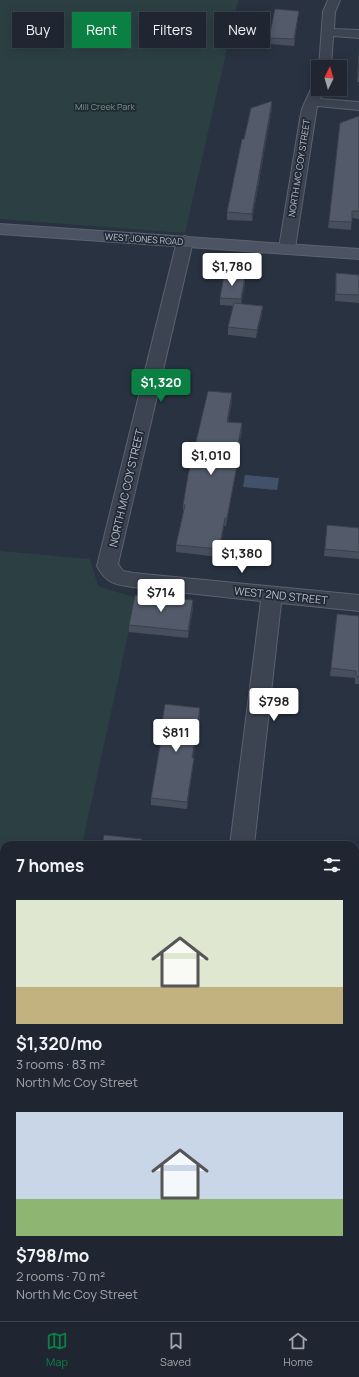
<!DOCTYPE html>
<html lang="en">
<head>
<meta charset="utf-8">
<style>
	:root { --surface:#1f2631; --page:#272e39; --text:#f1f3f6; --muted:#a1a5ab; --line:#3c434d; --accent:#0b8043 }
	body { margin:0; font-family:Manrope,sans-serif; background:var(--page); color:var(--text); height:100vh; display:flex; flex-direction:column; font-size:15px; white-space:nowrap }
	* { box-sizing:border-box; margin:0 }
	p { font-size:13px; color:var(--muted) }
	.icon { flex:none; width:22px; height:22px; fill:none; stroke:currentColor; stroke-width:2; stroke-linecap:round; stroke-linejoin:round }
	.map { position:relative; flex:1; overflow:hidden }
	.drawer { position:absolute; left:0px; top:841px; width:359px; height:480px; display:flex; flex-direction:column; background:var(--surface); border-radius:12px 12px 0 0; box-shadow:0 2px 10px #0003,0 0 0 1px var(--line) }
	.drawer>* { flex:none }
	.top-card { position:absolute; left:12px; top:12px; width:335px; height:36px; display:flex; gap:8px }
	.needle { width:26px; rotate:5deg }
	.controls { position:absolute; left:311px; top:60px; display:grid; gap:8px }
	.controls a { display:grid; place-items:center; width:36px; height:36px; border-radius:0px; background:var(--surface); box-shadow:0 2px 10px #0003,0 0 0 1px var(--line); font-size:20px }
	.price { position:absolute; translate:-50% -34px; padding:0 9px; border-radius:4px; background:#fff; color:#222; font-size:13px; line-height:26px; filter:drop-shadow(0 1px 2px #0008) }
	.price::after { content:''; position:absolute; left:50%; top:24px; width:12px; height:9px; margin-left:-6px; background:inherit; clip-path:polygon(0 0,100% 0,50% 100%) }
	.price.active { background:var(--accent); color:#fff }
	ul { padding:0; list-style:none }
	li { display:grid; align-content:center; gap:8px; height:212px; padding:0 16px }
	li span { display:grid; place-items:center; height:124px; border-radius:0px; color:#555 }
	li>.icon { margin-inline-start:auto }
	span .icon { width:72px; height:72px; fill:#fffc; stroke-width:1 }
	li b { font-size:17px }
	h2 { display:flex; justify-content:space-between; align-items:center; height:48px; padding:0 16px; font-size:17px }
	.pill { padding:0 14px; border-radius:0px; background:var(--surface); box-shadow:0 2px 10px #0003,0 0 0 1px var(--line); font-size:14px; line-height:36px }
	.pill.active { background:var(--accent); color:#fff }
	.dock { display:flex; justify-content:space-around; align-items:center; height:56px; border-top:1px solid var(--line); background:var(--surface); font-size:11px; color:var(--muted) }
	.dock a { display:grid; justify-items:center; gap:2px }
	.dock .active { color:var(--accent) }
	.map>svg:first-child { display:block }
</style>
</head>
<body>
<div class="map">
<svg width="359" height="1321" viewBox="0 0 359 1321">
	<rect width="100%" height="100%" fill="#293241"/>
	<!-- green -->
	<g fill="#2c4043">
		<path d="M0,0H238L185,233L0,219Z"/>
		<path d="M0,551L90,559L98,586L136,598L82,845H4V1181L0,1180Z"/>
	</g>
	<!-- water -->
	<path fill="#42516a" d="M245,475L279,478L277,490L243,487Z"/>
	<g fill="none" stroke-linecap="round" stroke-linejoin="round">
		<!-- street casing -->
		<g stroke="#5b626e" stroke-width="2">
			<g id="street">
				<path d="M328,0H340L335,12L334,29L359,30V38L333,36L331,67H319L323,12Z"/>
				<path d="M318,85V89H325L320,99L359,102V110L317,106L295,248L292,251L287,253L282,251L279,248L300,119L302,109L311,89L313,86Z"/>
				<path d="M185,236L190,238L193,241L118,564L123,571L133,573L359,595V611L281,603L254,845H230L261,601L133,587C114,584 107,584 97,566L177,241L180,238Z"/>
				<rect x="171" y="1317" width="32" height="4"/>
			</g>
		</g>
		<!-- secondary casing -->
		<g stroke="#5b626e" stroke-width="2">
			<path id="secondary" d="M0,224L359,249V259L0,234Z"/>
		</g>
		<!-- street -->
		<use href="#street" fill="#3d4451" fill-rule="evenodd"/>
		<!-- secondary -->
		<use href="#secondary" fill="#4c5363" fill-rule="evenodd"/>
	</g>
	<!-- wall -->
	<g fill="#474e5c">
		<path d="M298,17L294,46L269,44V38Z"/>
		<path d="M359,48V82H357Z"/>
		<path d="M272,108L252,221L227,220V212L244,139Z"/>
		<path d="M359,116V219L352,218L351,230L328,228L340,123Z"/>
		<path d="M336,273L359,275V303L335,301Z"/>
		<path d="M245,277V284L241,304L262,314L256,338L228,335V327L233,306L220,305V298Z"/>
		<path d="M232,401L228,422L242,431L237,455H239L238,462L226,526H224L219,557L176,552V545L183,512V505Z"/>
		<path d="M327,525L359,528V559L324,556Z"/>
		<path d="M193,608L188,638L129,632V625Z"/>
		<path d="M337,614L359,616V684H355V678L330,676Z"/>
		<path d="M200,708V716L193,758V766L187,809L151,805V798L161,736V729Z"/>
		<path d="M355,855L359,1025L357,1031H355Z"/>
		<path d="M355,1076L359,1077V1102H355Z"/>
		<rect x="355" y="1206" width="4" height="40"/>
		<rect x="0" y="1244" width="4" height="31"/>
	</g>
	<!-- shaded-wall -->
	<g fill="#3a404b">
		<path d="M299,11L298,17L294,46V39Z"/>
		<path d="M272,101V108L252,221V214Z"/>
		<path d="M245,277V284L241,307V299Z"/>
		<path d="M263,306L262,314L256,338L257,330Z"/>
		<path d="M232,393V401L227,429V422Z"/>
		<path d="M242,423V431L235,462L236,454Z"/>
		<path d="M239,455L238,462L226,526L227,518Z"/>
		<path d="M225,518L224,526L219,557V549Z"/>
		<path d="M193,600V608L188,638V631Z"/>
		<path d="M200,708V716L192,765V758Z"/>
		<path d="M194,758L193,766L187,809V802Z"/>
	</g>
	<!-- building -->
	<g fill="#535b6b" stroke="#3a404b">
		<path d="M275,9L299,11L294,39L269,38Z"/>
		<path d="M359,54V76H358Z"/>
		<path d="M272,101L252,214L227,212L242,139H244L251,108Z"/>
		<path d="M359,116V211H352V222L329,221L340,123Z"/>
		<path d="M336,273L359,275V295L336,294Z"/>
		<path d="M224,275L245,277L241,299L220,298Z"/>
		<path d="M234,303L263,306L257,330L228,327Z"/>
		<path d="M208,391L232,393L227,422L242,423L236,454L239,455L227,518H225L219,549L176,545L185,505H183L188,475Z"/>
		<path d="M327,525L359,528V552L325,549Z"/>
		<path d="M135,595L193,600L188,631L129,625Z"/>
		<path d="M337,614L359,616V677L356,676V671L331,668Z"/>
		<path d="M165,704L200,708L192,758H194L187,802L151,798L163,729H161Z"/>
		<path d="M104,835L142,839L140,845H102Z"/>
		<rect x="355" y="855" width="4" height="170"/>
		<path d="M355,1076L359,1077V1097L355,1096Z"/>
		<path d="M355,1206H359V1242L355,1241Z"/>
		<path d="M0,1244H4V1273L0,1272Z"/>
		<rect x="13" y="1317" width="86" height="4"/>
	</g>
	<g text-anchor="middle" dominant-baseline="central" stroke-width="3.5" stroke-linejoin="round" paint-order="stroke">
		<!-- far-park labels -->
		<g font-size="9" fill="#739a7e" stroke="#222936">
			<text x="105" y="106">Mill Creek Park</text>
		</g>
		<!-- far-street labels -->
		<g font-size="9" fill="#bac0cb" stroke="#222936">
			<text transform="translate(299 168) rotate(-81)">NORTH MC COY STREET</text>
			<text transform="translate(144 239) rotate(4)">WEST JONES ROAD</text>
		</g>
		<!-- street labels -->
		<g font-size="11" fill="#bac0cb" stroke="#222936">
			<text transform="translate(126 488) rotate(-77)">NORTH MC COY STREET</text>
			<text transform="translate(281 595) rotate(6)">WEST 2ND STREET</text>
		</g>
	</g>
</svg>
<div class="controls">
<a><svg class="needle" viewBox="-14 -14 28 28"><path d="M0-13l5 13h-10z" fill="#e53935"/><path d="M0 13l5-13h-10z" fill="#a1a5ab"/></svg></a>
</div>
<b class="price" style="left:232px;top:287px">$1,780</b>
<b class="price active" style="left:161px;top:403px">$1,320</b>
<b class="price" style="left:211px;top:476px">$1,010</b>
<b class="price" style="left:242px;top:574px">$1,380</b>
<b class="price" style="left:161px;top:613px">$714</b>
<b class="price" style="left:274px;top:722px">$798</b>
<b class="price" style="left:176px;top:753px">$811</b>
<div class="top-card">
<a class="pill">Buy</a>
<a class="pill active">Rent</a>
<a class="pill">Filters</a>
<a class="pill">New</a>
</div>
<section class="drawer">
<h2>7 homes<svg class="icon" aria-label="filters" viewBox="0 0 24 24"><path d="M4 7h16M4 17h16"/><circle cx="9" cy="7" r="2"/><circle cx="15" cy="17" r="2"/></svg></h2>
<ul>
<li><span style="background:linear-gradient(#dfe7d0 70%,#c2b280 0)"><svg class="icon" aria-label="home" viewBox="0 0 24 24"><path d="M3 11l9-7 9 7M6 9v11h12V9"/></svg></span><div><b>$1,320/mo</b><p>3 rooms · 83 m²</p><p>North Mc Coy Street</p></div></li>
<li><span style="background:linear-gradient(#c9d6e8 70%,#8fb573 0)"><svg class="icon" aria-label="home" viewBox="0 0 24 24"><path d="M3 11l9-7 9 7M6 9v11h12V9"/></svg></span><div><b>$798/mo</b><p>2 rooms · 70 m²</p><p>North Mc Coy Street</p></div></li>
</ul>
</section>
</div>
<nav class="dock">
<a class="active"><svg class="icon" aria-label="map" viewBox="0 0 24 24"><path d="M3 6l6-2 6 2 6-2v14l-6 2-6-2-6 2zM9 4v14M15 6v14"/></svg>Map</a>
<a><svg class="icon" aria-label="saved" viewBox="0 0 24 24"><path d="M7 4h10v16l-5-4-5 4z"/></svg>Saved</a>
<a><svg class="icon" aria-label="home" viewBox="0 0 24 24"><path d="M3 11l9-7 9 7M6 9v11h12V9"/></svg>Home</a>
</nav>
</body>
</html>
